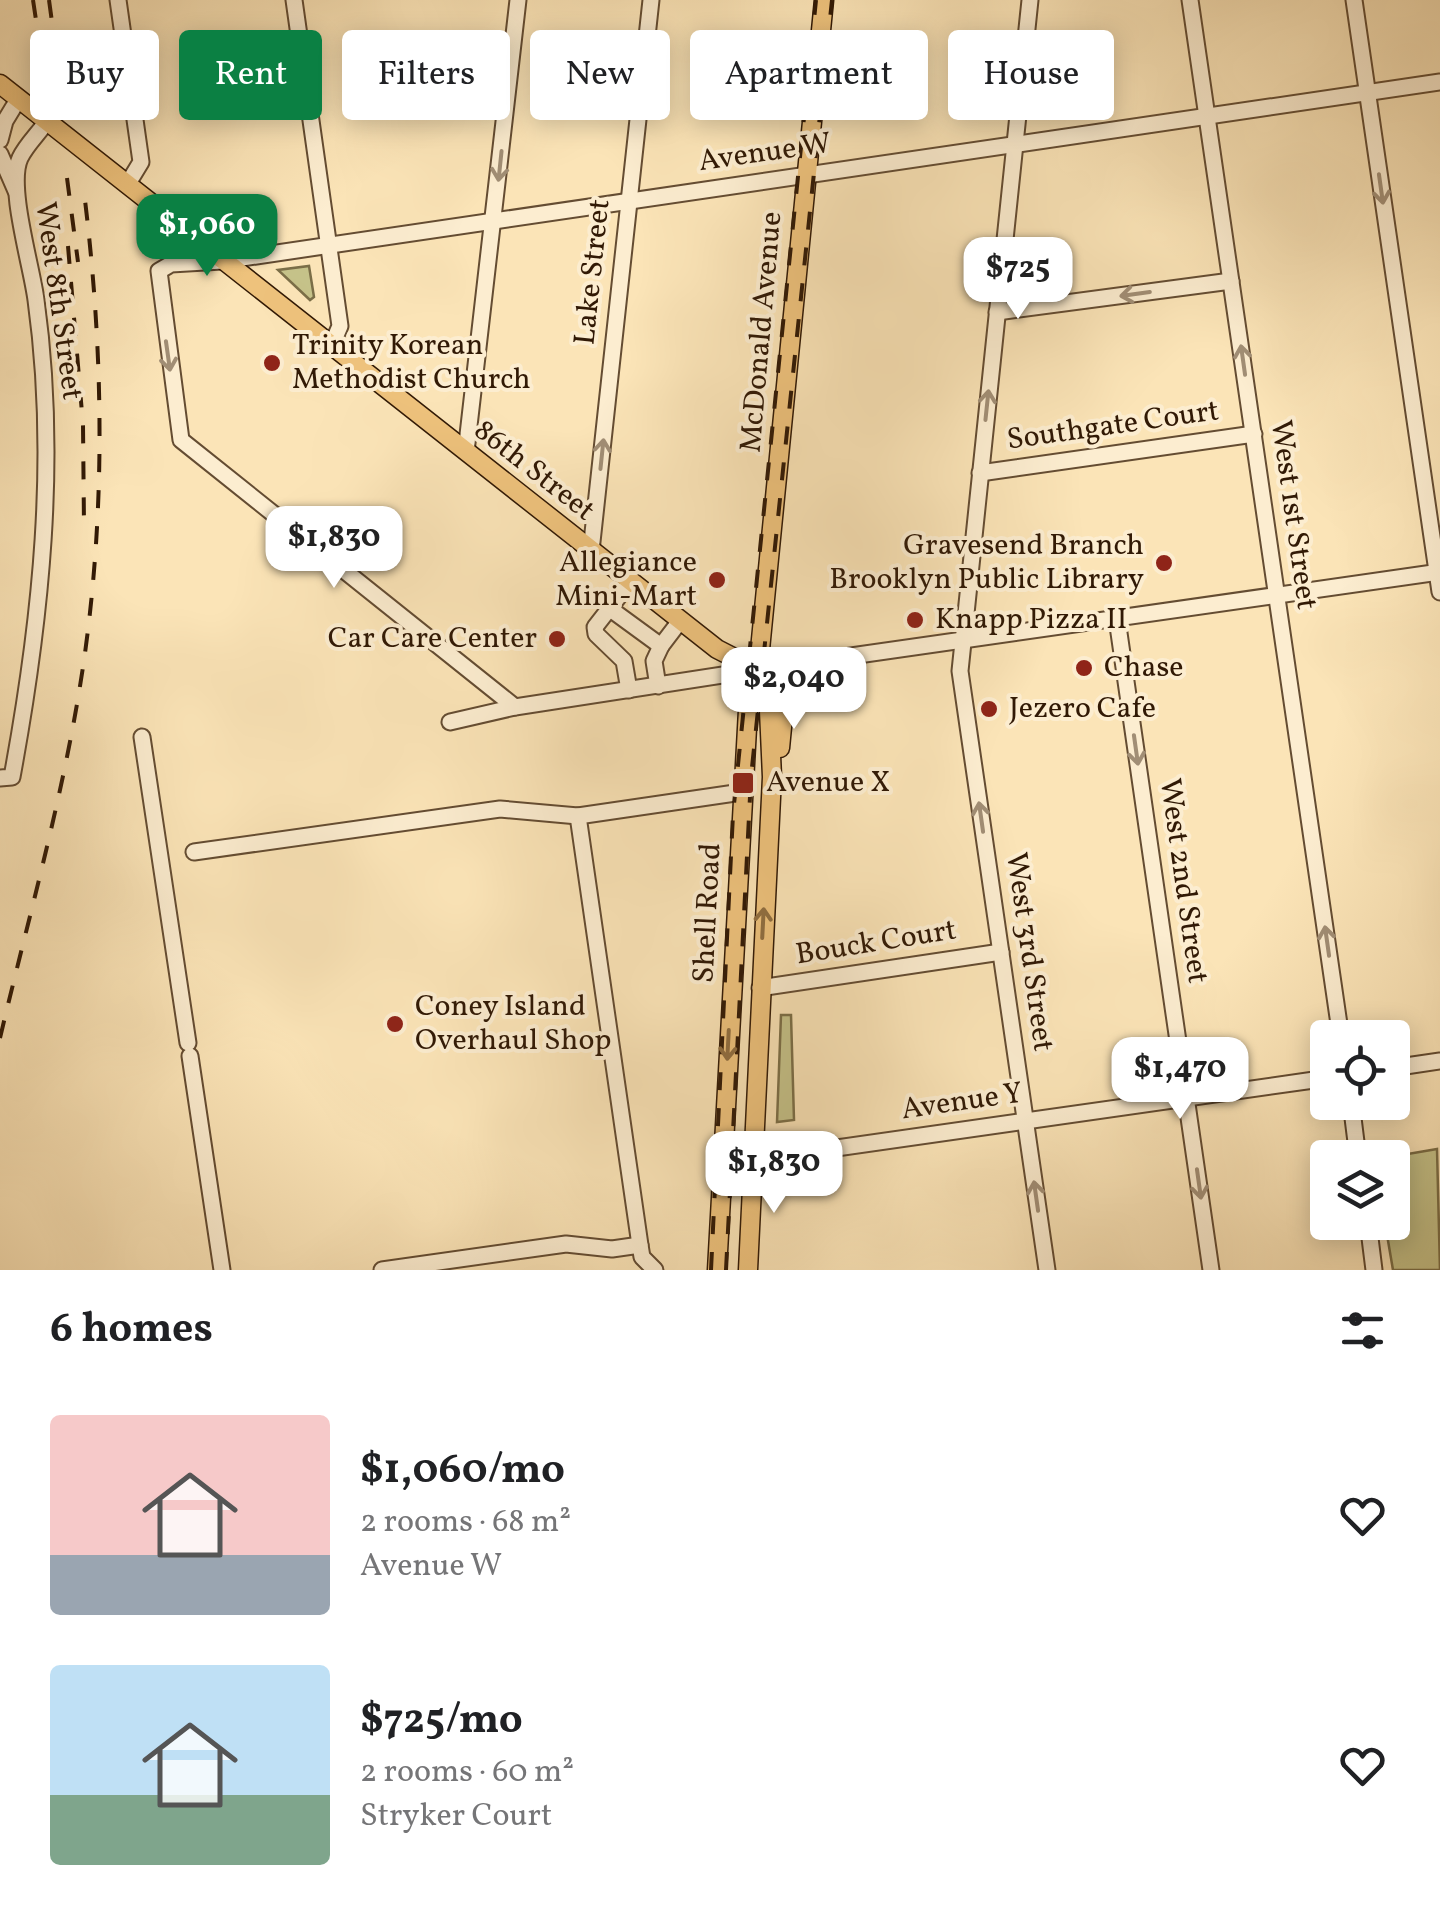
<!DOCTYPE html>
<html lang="en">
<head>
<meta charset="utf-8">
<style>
	:root { --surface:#fff; --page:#f6f6f6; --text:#202124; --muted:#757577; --accent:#0b8043 }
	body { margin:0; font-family:Vollkorn,serif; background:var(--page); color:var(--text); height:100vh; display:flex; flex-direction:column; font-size:38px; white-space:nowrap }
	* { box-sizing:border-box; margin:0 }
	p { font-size:32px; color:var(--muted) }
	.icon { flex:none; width:55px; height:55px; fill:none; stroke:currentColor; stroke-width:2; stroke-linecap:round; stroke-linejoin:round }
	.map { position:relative; height:1270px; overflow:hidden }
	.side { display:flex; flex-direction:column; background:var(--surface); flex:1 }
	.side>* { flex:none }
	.hud { position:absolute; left:30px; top:30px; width:1380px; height:90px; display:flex; gap:20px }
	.tools { position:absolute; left:1310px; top:1020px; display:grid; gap:20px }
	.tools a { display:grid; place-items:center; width:100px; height:100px; border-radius:10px; background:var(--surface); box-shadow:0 5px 25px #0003; font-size:50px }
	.price { position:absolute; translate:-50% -85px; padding:0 22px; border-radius:20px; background:#fff; color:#222; font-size:32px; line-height:65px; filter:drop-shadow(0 2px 5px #0008) }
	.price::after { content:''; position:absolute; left:50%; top:60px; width:30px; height:22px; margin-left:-15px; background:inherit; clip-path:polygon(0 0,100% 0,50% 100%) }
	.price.on { background:var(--accent); color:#fff }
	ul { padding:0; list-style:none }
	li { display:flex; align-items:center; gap:30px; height:250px; padding:0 50px }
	li span { display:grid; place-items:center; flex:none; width:280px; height:200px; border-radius:10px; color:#555 }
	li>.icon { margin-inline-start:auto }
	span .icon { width:120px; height:120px; fill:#fffc; stroke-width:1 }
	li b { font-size:42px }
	h2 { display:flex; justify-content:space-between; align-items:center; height:120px; padding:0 50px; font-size:42px }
	.chip { padding:0 35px; border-radius:10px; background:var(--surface); box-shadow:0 5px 25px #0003; font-size:35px; line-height:90px }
	.chip.on { background:var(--accent); color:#fff }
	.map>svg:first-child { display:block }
</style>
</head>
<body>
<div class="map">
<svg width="1440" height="1270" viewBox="0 0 1440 1270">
	<rect width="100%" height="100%" fill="#fbe4b7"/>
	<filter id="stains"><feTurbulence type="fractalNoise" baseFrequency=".002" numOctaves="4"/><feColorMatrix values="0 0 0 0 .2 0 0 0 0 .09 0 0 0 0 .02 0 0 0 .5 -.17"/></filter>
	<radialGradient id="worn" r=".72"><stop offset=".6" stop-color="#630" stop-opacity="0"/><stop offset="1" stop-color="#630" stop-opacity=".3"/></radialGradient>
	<!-- green -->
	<g fill="#c5c289" stroke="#7b6e47" stroke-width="2.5">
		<path d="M309,266L314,297L310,300L278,270Z"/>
		<path d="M781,1015H791L794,1120L777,1122Z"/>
		<path d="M1437,1149L1440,1270H1393L1385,1223L1392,1222L1390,1157Z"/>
	</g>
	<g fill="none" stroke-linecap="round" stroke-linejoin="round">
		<!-- minor casing -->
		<g stroke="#644c32" stroke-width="19">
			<g id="minor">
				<path d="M118,0L141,162L127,185"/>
				<path d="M294,0L340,326L331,347"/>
				<path d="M1030,0L960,671L1047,1270"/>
				<path d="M1190,0L1341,1038"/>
				<path d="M1354,0L1440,592"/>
				<path d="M0,140L5,121L19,98"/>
				<path d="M0,154L16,191"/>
				<path d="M997,312L1231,281"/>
				<path d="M466,452L518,0"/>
				<path d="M980,473L1254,434"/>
				<path d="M591,551L651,0"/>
				<path d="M609,608L661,646L680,621"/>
				<path d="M1117,619L1211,1270"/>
				<path d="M658,686L654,661L661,646"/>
				<path d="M629,690L624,661L596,634L595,627L630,582"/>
				<path d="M515,707L181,440L159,271L171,264L222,261L1440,82"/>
				<path d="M450,722L515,707L788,665L1440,572"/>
				<path d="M142,737L188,1043"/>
				<path d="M0,778L12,777C41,620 58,459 36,300C32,267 7,186 20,158C26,145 39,133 47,121"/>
				<path d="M194,852L500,809L578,816"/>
				<path d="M760,988L1001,952"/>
				<path d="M190,1056L222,1270"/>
				<path d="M1392,1068L1440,1061"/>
				<path d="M1351,1102L1358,1158"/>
				<path d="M722,1161L752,1160L1328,1078"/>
				<path d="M1368,1222L1374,1270"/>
				<path d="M382,1270L566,1244L612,1249L640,1245"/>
				<path d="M655,1270L642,1257L640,1245L578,816L742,792"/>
			</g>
		</g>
		<!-- major casing -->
		<g stroke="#311905" stroke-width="21">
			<g id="major">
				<path d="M0,84L717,649L758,670"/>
				<path d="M780,748L788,665"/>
				<path d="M717,1270L749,692L758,670L824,0"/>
				<path d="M748,1270L772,777L768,688L758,670"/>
			</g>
		</g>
		<!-- minor -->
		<use href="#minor" stroke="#fcedd0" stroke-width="15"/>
		<!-- major -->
		<use href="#major" stroke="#eec27c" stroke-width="18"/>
		<!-- rail -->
		<g stroke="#311905" stroke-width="4" stroke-dasharray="18 18" stroke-linecap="butt">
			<path d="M33,0L39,40"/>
			<path d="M49,0L54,37"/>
			<path d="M67,178L78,262"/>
			<path d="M68,246L83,425L84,526"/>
			<path d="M0,1038C30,911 67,783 85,653C106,500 103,345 84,192"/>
			<path d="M711,1270L733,814L816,0"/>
			<path d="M726,1270L751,777L832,0"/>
		</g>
	</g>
	<!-- one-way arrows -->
	<defs><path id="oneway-shaft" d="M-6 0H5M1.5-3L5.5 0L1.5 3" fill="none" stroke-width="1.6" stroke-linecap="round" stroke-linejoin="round" transform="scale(2.5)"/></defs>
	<g stroke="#a18e75">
		<use href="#oneway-shaft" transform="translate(500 166) rotate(96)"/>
		<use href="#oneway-shaft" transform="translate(1381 189) rotate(82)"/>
		<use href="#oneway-shaft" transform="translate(1135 294) rotate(172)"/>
		<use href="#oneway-shaft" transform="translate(168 356) rotate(82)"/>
		<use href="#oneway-shaft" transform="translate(1243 360) rotate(-98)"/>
		<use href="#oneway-shaft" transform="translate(987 405) rotate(-84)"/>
		<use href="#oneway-shaft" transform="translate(602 454) rotate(-84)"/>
		<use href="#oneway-shaft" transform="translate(1136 750) rotate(82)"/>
		<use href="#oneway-shaft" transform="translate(981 817) rotate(-98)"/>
		<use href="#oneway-shaft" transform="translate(1327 941) rotate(-98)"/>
		<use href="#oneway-shaft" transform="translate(1199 1184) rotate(82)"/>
		<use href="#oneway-shaft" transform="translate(1036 1196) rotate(-98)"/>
	</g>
	<g stroke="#906e40">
		<use href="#oneway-shaft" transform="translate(763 923) rotate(-87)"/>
		<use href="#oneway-shaft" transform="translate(728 1045) rotate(93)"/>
	</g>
	<!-- markers -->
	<g fill="#8f2418" stroke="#fcedd0" stroke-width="4">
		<circle cx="272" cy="363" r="10"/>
		<circle cx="1164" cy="563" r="10"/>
		<circle cx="717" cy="580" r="10"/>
		<circle cx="915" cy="620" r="10"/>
		<circle cx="557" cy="639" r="10"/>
		<circle cx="1084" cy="668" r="10"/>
		<circle cx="989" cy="709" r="10"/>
		<rect x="731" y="771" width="24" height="24" rx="5"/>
		<circle cx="395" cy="1024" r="10"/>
	</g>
	<g text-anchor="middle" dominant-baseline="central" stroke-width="8" stroke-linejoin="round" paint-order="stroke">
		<!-- street labels -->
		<g font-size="30" fill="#311905" stroke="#fcedd0">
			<text transform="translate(765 153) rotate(-8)">Avenue W</text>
			<text transform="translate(593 272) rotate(-84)">Lake Street</text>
			<text transform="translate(58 301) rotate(82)">West 8th Street</text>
			<text transform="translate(762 332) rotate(-85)">McDonald Avenue</text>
			<text transform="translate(1113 426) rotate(-8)">Southgate Court</text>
			<text transform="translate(534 471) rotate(38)">86th Street</text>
			<text transform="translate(1293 515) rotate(82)">West 1st Street</text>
			<text transform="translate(1183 881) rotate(82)">West 2nd Street</text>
			<text transform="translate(708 913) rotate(-87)">Shell Road</text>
			<text transform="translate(876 943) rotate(-9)">Bouck Court</text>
			<text transform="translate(1029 952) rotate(82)">West 3rd Street</text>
			<text transform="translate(962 1102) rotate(-8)">Avenue Y</text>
		</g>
		<!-- poi labels -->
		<g font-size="30" fill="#311905" stroke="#fcedd0" text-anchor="start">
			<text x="292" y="346">Trinity Korean<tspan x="292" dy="34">Methodist Church</tspan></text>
			<text x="1144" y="546" text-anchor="end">Gravesend Branch<tspan x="1144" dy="34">Brooklyn Public Library</tspan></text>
			<text x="697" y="563" text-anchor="end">Allegiance<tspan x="697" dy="34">Mini-Mart</tspan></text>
			<text x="935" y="620">Knapp Pizza II</text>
			<text x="537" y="639" text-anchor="end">Car Care Center</text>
			<text x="1104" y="668">Chase</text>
			<text x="1009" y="709">Jezero Cafe</text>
			<text x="766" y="783">Avenue X</text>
			<text x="415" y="1007">Coney Island<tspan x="415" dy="34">Overhaul Shop</tspan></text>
		</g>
	</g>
	<rect width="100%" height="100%" filter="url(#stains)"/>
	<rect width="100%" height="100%" fill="url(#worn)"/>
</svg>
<div class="tools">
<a><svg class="icon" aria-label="locate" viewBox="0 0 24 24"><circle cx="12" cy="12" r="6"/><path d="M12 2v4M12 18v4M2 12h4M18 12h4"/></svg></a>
<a><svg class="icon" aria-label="layers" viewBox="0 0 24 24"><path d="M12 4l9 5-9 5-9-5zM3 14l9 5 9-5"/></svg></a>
</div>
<b class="price on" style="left:207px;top:279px">$1,060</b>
<b class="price" style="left:1018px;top:322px">$725</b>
<b class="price" style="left:334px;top:591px">$1,830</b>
<b class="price" style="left:794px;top:732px">$2,040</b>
<b class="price" style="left:1180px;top:1122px">$1,470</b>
<b class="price" style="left:774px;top:1216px">$1,830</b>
<div class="hud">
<a class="chip">Buy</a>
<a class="chip on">Rent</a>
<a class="chip">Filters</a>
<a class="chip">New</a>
<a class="chip">Apartment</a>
<a class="chip">House</a>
</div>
</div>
<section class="side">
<h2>6 homes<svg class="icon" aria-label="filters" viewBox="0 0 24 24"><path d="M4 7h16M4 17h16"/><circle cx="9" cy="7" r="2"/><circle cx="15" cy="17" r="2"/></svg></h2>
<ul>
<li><span style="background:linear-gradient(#f6c9c9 70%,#9aa5b1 0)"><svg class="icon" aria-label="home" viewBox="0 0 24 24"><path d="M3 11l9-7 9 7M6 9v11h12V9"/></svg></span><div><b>$1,060/mo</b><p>2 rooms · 68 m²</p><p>Avenue W</p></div><svg class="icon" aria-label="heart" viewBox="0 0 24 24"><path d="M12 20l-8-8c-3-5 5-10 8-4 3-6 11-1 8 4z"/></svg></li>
<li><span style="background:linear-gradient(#bfe0f5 65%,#7fa58c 0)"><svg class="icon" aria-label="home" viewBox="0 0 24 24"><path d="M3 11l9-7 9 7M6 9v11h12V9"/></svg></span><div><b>$725/mo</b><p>2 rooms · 60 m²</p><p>Stryker Court</p></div><svg class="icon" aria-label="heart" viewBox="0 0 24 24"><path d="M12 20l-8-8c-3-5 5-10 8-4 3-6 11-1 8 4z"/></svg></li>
</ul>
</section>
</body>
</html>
